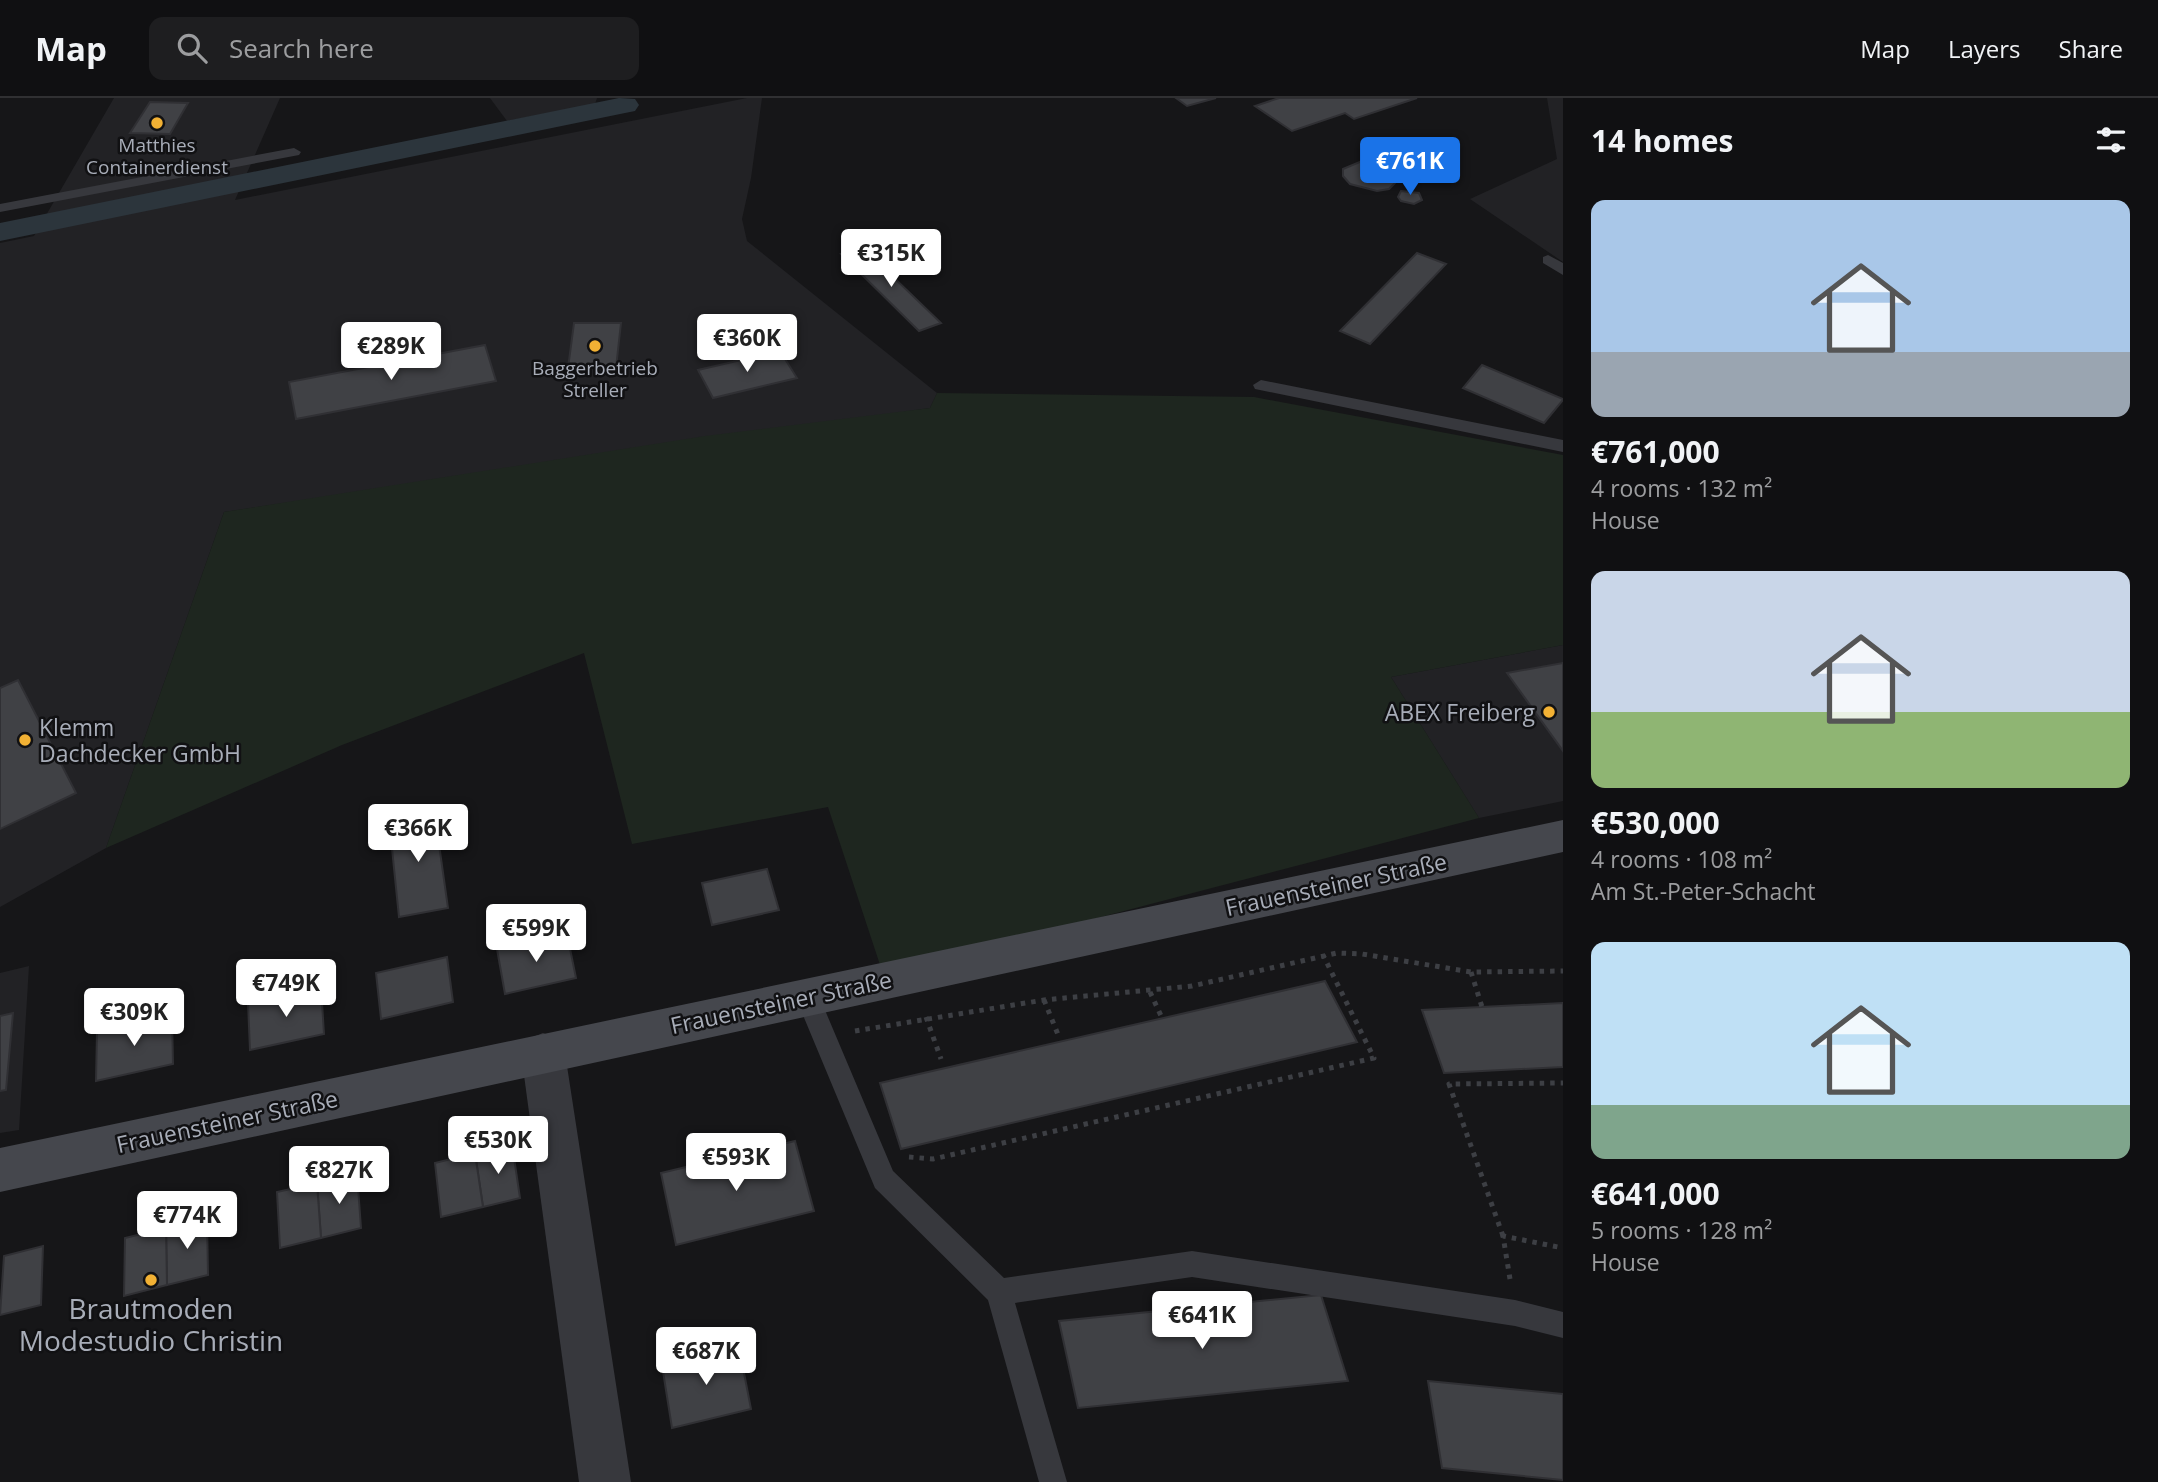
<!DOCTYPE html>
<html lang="en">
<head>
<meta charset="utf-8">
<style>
	:root { --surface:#101012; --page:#1e1e20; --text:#f1f3f6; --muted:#9c9d9f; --line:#303032; --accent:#1a73e8 }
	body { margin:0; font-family:"Open Sans",sans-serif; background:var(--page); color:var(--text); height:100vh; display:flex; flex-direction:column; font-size:26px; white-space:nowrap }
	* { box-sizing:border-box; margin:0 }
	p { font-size:23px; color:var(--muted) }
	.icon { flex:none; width:38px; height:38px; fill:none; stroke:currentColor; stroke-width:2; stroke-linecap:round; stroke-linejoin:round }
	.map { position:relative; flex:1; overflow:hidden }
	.panel { display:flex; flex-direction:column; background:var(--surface); width:595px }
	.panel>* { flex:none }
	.price { position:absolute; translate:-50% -60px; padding:0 16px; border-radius:7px; background:#fff; color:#222; font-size:23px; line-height:46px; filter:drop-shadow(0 2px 4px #0008) }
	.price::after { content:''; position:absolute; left:50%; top:42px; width:21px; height:16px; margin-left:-10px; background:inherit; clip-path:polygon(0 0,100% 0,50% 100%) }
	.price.on { background:var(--accent); color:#fff }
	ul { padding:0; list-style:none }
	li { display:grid; align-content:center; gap:14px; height:371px; padding:0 28px }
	li span { display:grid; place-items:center; height:217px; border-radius:14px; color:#555 }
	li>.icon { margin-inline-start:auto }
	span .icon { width:126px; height:126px; fill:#fffc; stroke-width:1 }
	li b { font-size:30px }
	h2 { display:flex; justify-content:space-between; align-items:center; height:84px; padding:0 28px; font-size:30px }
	header { display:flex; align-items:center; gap:42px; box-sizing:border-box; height:98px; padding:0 35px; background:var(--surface); border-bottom:2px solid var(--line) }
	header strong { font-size:33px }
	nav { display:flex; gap:38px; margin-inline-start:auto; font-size:24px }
	.search { width:490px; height:63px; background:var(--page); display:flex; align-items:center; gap:18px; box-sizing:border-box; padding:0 24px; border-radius:14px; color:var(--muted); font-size:26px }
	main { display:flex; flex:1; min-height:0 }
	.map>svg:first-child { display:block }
</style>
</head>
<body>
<header>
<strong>Map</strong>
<div class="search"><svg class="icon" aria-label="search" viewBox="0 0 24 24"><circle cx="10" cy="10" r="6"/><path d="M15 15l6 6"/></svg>Search here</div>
<nav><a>Map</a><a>Layers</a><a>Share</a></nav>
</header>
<main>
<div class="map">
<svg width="1563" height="1384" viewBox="0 0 1563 1384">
	<rect width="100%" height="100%" fill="#161618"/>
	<!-- built -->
	<g fill="#222225">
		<path d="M114,0H280L235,102L747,0H762L751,80L742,121L747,143L937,295L930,310L224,414L106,750L0,809V145L34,138Z"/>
		<path d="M490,0H597L595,6L507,23Z"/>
		<path d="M1547,0H1563V164L1470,101L1557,61Z"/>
		<path d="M1563,547V703L1479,720L1391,579Z"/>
		<path d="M29,868L19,1032L0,1035V875Z"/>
	</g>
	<!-- green -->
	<path fill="#1e261f" d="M937,295L1254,299L1563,357V547L1391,579L1479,720L883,876L828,709L632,746L584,555L342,647L106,750L224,414L705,338L930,310Z"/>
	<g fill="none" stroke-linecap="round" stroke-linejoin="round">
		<!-- canal -->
		<path fill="#2c353c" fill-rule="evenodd" d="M619,0L635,1L639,7L635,13L625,15L0,143V125Z"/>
	</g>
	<!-- building -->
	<g fill="#404145" stroke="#303034" stroke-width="2">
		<path d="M1176,0H1216L1187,8Z"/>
		<path d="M1279,0H1417L1354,21L1345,15L1292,33L1255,8Z"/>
		<path d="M150,4L188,5L170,36L130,35Z"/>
		<path d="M1362,63L1388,70L1395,77V85L1389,91L1377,93L1350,86L1343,78V71Z"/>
		<path d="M1401,93L1419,95L1422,102L1414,106L1401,103L1398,99Z"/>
		<path d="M862,149L941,225L919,233L841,156Z"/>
		<path d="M1417,155L1446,166L1370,246L1340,233Z"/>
		<path d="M574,225H621L616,270H568Z"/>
		<path d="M485,247L496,283L296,321L289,284Z"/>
		<path d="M780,253L797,280L713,300L698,272Z"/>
		<path d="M1482,267L1563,301V302L1544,325L1463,290Z"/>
		<path d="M1563,565V653L1507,575Z"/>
		<path d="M18,582L76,695L0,731V590Z"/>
		<path d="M434,711L448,810L399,819L389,721Z"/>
		<path d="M767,771L779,812L712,827L702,785Z"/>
		<path d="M567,836L576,880L505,896L497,851Z"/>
		<path d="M447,859L453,904L381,921L376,875Z"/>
		<path d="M1325,883L1357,944L901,1051L880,985Z"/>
		<path d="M321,889L324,936L250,952L248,905Z"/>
		<path d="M1563,905V969L1444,975L1422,912Z"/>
		<path d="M13,915L6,992L0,993V918Z"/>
		<path d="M172,918L173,966L96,983L97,934Z"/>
		<path d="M795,1043L814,1113L676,1147L661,1075Z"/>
		<path d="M512,1046L520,1100L483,1109L475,1055Z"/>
		<path d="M475,1055L483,1109L441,1119L435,1065Z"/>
		<path d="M357,1075L361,1130L321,1140L317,1085Z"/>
		<path d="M317,1085L321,1140L280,1150L277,1094Z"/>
		<path d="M207,1120L208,1177L167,1187L166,1130Z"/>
		<path d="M166,1130L167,1187L124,1198L125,1140Z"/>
		<path d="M43,1148L41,1207L0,1217L4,1158Z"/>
		<path d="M1321,1197L1348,1283L1078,1310L1059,1223Z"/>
		<path d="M739,1249L751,1311L672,1330L662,1267Z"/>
		<path d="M1428,1283L1563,1296V1382L1442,1370Z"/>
	</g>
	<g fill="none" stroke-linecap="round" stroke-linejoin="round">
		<!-- path -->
		<g stroke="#3d3f44" stroke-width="5" stroke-dasharray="4.5 6" stroke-linecap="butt">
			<path d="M1471,874L1482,909"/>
			<path d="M1150,894L1162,920"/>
			<path d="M1044,902L1059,939"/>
			<path d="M926,919L941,961"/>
			<path d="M855,933L1044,902L1192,888L1337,855L1362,856L1471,874L1563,873"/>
			<path d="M909,1059L933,1061L1374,960L1323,857"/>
			<path d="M1503,1138L1449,986L1563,985"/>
			<path d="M1510,1181L1503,1138L1563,1150"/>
		</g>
		<!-- service -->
		<g fill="#37383d" fill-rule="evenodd">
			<path d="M294,50L301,54L299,57L0,114V106Z"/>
			<path d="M1548,157L1563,165V177L1543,165V159Z"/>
			<path d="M1261,282L1563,342V354L1255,291L1253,287Z"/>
			<path d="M807,888L815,891L819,898L893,1073L1004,1180L1192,1153L1515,1202L1563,1214V1240L1515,1228L1192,1179L1015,1205L1067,1384H1039L988,1202L875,1090L795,898L799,891Z"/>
		</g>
		<!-- minor -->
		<path fill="#37383d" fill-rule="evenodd" d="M543,935L558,941L565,955L631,1384H579L521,955L528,941Z"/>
		<!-- secondary -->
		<path fill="#45474d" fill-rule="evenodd" d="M1563,722V754L0,1094V1050Z"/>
	</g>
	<!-- markers -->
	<g fill="#f2b134" stroke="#111113" stroke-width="2.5">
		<circle cx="157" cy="25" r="7"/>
		<circle cx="595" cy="248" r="7"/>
		<circle cx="1549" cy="614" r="7"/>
		<circle cx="25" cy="642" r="7"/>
		<circle cx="151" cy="1182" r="7"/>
	</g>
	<g text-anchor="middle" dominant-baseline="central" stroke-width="5" stroke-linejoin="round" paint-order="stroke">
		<!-- far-poi labels -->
		<g font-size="19" fill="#a8adb8" stroke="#111113">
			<text x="157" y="47">Matthies<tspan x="157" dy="22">Containerdienst</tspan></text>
			<text x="595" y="270">Baggerbetrieb<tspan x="595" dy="22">Streller</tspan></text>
		</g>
		<!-- poi labels -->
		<g font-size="23" fill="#a8adb8" stroke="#111113" text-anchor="end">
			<text x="1535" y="614">ABEX Freiberg</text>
			<text x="39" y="629" text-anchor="start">Klemm<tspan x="39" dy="26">Dachdecker GmbH</tspan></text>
		</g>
		<!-- street labels -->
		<g font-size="23" fill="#a8adb8" stroke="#111113">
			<text transform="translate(1336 786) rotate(-12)">Frauensteiner Straße</text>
			<text transform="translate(781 904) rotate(-12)">Frauensteiner Straße</text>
			<text transform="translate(227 1023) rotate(-12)">Frauensteiner Straße</text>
		</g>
		<!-- near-poi labels -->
		<g font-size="28" fill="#a8adb8" stroke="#111113">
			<text x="151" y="1210">Brautmoden<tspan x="151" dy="32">Modestudio Christin</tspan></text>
		</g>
	</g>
</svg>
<b class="price on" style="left:1410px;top:99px">€761K</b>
<b class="price" style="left:891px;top:191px">€315K</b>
<b class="price" style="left:747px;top:276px">€360K</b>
<b class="price" style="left:391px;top:284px">€289K</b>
<b class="price" style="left:418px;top:766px">€366K</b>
<b class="price" style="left:536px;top:866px">€599K</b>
<b class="price" style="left:286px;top:921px">€749K</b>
<b class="price" style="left:134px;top:950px">€309K</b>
<b class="price" style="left:498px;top:1078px">€530K</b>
<b class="price" style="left:736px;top:1095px">€593K</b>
<b class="price" style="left:339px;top:1108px">€827K</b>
<b class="price" style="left:187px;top:1153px">€774K</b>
<b class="price" style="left:1202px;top:1253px">€641K</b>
<b class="price" style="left:706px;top:1289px">€687K</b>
</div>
<section class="panel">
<h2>14 homes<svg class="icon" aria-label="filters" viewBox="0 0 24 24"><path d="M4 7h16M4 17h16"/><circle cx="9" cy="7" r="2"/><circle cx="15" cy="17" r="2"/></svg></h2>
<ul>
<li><span style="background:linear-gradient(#a9c7e8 70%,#9aa5b1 0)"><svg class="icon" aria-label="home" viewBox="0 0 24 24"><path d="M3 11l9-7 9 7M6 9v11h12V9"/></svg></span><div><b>€761,000</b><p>4 rooms · 132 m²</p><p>House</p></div></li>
<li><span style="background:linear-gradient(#c9d6e8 65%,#8fb573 0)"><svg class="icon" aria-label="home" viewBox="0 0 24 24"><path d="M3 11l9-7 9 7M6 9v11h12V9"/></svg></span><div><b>€530,000</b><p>4 rooms · 108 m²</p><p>Am St.-Peter-Schacht</p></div></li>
<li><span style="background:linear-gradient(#bfe0f5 75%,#7fa58c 0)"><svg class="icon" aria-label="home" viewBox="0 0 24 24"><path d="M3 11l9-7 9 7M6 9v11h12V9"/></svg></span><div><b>€641,000</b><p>5 rooms · 128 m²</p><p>House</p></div></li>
</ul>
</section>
</main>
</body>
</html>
